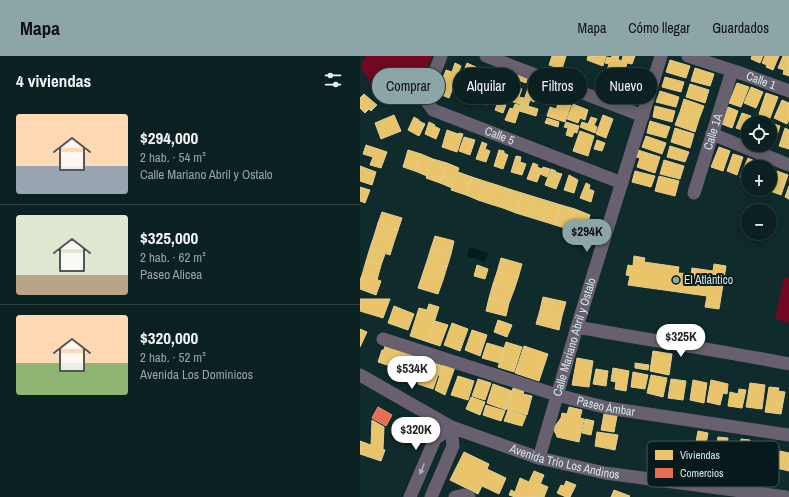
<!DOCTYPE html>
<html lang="es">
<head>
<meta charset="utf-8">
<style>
	:root { --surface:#0b2020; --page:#142829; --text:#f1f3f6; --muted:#9aa3a5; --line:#2b3e3e; --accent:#8ca5a6 }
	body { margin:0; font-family:"Archivo Narrow",sans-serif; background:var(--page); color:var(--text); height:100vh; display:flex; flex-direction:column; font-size:15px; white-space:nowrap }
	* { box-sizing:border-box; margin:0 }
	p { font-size:13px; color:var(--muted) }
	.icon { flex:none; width:22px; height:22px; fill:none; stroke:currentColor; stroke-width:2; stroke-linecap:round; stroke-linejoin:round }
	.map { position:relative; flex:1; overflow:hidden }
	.details { display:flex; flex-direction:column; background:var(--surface); width:360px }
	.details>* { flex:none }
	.banner { position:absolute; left:12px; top:12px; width:357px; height:36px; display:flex; gap:8px }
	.tools { position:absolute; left:381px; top:60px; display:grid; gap:8px }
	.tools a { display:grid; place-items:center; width:36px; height:36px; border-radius:50%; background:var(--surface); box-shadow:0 2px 10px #0003,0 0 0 1px var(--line); font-size:20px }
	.price { position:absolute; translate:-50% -34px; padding:0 9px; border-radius:14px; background:#fff; color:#222; font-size:13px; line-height:26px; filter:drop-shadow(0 1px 2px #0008) }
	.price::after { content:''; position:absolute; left:50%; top:24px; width:12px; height:9px; margin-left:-6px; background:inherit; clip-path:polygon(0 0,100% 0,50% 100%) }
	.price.selected { background:var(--accent); color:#111 }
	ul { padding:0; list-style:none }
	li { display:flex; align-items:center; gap:12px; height:100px; padding:0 16px }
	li+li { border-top:1px solid var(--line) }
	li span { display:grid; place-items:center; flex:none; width:112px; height:80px; border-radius:4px; color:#555 }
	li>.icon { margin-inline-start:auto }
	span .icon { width:48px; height:48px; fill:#fffc; stroke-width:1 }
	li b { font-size:17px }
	h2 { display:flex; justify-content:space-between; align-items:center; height:48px; padding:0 16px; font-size:17px }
	.tag { padding:0 14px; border-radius:18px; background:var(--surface); box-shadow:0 2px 10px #0003,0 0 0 1px var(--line); font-size:14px; line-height:36px }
	.tag.selected { background:var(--accent); color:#111 }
	header { display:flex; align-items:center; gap:24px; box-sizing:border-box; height:56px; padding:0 20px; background:var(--accent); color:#111 }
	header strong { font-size:19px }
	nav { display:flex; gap:22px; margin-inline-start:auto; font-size:14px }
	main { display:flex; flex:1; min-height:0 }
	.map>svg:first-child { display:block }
</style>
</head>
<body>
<header>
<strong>Mapa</strong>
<nav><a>Mapa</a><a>Cómo llegar</a><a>Guardados</a></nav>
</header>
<main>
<section class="details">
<h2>4 viviendas<svg class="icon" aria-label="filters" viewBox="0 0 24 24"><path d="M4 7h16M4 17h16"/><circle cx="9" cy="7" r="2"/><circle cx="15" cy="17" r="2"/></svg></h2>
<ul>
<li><span style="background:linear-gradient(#ffd9b3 65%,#9aa5b1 0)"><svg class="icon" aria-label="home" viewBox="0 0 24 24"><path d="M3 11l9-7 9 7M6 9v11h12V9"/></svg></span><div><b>$294,000</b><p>2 hab. · 54 m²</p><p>Calle Mariano Abril y Ostalo</p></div></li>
<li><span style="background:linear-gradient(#dfe7d0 75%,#b9a48a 0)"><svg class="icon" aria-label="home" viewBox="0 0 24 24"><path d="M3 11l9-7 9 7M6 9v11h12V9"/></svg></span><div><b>$325,000</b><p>2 hab. · 62 m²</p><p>Paseo Alicea</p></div></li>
<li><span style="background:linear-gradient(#ffd9b3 60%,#8fb573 0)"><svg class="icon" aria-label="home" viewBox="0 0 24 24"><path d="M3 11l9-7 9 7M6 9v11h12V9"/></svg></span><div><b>$320,000</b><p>2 hab. · 52 m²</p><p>Avenida Los Dominicos</p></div></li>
</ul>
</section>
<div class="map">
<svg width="429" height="441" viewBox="0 0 429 441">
	<rect width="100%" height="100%" fill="#0f2b2b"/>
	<!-- green -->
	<g fill="#720821">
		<path d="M5,0H72L61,29L41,39L10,26L1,11Z"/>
		<path d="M424,221L429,222V267L415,263Z"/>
	</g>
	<!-- water -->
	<path fill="#031c1c" d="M110,191L128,197L125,206L107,200Z"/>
	<!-- homes -->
	<g fill="#e9c46a" stroke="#e2ce90">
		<path d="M192,0H206L202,13L189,9Z"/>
		<path d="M228,0H246L243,10L227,4Z"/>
		<path d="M252,0H259L258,3L261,5L252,32L242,29L249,8L245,7L247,1L251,2Z"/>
		<path d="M263,0H275L272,8L267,7L265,14L276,17L274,23L258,18Z"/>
		<path d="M392,0H403L400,7L391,3Z"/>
		<path d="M405,0H419L413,14L406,11L407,9L402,7Z"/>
		<path d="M423,0H429V20L423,18L424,14L418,12Z"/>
		<path d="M310,4L330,10L326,22L306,16Z"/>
		<path d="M95,7L101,10L89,42L77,37L86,14L92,16Z"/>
		<path d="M107,7L118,12L112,26L101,22Z"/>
		<path d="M335,12L354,18L350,30L331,25Z"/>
		<path d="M158,16L168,20L166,27L155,23Z"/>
		<path d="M125,19L130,21L127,29L133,31L130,38L115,32L117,26L122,28Z"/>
		<path d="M137,19L148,23L144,35L133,30Z"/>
		<path d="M305,21L324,26L321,36L302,31Z"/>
		<path d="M256,22L265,25L262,37L252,34Z"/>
		<path d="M377,27L389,31L381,51L369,47Z"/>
		<path d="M330,28L349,34L345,47L326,41Z"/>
		<path d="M102,29L111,32L106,43L98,40Z"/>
		<path d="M156,31L162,33L159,41L164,42L162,49L145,43L147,37L154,39Z"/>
		<path d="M391,31L403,36L396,52L384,47Z"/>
		<path d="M168,32L178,35L174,46L170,44L168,50L178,53L176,60L153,53L155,48L162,50Z"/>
		<path d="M300,35L319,41L316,51L296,46Z"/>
		<path d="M125,37L130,38L127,49L117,46L118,40L124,41Z"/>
		<path d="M406,37L418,41L410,62L399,58Z"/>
		<path d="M4,38L17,49L11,55L9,53L5,57L0,52V42Z"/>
		<path d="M324,43L344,50L339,63L320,56Z"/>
		<path d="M422,44L429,47V64L427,68L414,62Z"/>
		<path d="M138,46L146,49L143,57L135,54Z"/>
		<path d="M198,48L205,50L206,48L211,49L205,66L187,60L190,51L196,53Z"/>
		<path d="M213,48L228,54L225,64L220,62L218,67L207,63Z"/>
		<path d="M295,50L315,55L312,66L293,61Z"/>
		<path d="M368,51L378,55L372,72L362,68Z"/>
		<path d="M150,52L159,55L155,67L145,64Z"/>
		<path d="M320,56L339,63L335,76L315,69Z"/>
		<path d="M382,57L391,60L385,75L376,72Z"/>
		<path d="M34,59L41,75L21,83L15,67Z"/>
		<path d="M243,59L253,63L246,82L236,78Z"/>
		<path d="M54,61L59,64V65L65,68L59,80L48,74Z"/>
		<path d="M231,61L237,63L234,69L237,71L235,77L220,71L222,66L228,68Z"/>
		<path d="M187,62L199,66L198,71L185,67Z"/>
		<path d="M395,62L406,65L405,67H394Z"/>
		<path d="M290,65L310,71L306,82L287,77Z"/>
		<path d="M69,66L75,69L74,70L80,73L76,83L65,78Z"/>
		<path d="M206,66L219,70L217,77L214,76L212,81L206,79L208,72L204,71Z"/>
		<path d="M411,67L420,70L415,86L410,84Z"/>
		<path d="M315,72L334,78L330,92L311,86Z"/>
		<path d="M425,72L429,74V93L419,90Z"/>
		<path d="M87,74L98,78L99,77L103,78L97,96L82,91Z"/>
		<path d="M220,75L234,80L228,100L213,95Z"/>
		<path d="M286,80L306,87L302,98L282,91Z"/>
		<path d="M104,81L115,84L110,99L99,95Z"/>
		<path d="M237,84L245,87L242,95L234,93Z"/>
		<path d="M122,86L127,88L125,93L130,95L126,106L116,103Z"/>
		<path d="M6,89L27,96L21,112L10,109L13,101L3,98Z"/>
		<path d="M310,90L329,96L325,106L307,101Z"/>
		<path d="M359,91L370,95L363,115L351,111Z"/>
		<path d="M48,94L61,98L55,115L43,111Z"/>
		<path d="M139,94L144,95V97L148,99L143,113L134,110Z"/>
		<path d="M278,94L300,101L295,117L277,111L280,102L276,101Z"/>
		<path d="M61,98L73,103L67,120L55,115Z"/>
		<path d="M373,98L383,101L377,119L367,115Z"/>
		<path d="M156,100L161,101L160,106L166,108L162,119L151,116Z"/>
		<path d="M388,102L399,107L397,111H388V124L380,121Z"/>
		<path d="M73,103L87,107L80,127L66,122Z"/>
		<path d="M304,104L324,110L320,123L300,118Z"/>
		<path d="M87,107L99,112L92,132L80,127Z"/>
		<path d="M173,107L178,109L177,111L182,113L183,111L190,113L187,121L180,118L177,126L167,123Z"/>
		<path d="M403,108L414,112L410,123V111H402Z"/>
		<path d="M0,110L16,116L12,129L0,125Z"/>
		<path d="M191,113L196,115L195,116L202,118L196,133L185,129Z"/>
		<path d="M275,115L295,120L291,131L272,126Z"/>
		<path d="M417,115L428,119L421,139L410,135Z"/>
		<path d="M98,116L112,121L106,139L91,134Z"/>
		<path d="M209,119L218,124L214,137L204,134Z"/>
		<path d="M299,120L319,125L315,140L295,135Z"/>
		<path d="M112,121L124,125L118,144L106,139Z"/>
		<path d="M124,125L137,129L130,148L118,144Z"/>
		<path d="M226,127L230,129L229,133L234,135L231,146L220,142Z"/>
		<path d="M137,129L149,133L143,152L130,148Z"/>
		<path d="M429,130V143L425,141Z"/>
		<path d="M0,131L10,134L5,147L0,145Z"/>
		<path d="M149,133L162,137L156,157L143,152Z"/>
		<path d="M162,137L175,141L169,161L156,157Z"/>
		<path d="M175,141L188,145L182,165L169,161Z"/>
		<path d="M188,145L201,149L195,169L182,165Z"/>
		<path d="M201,149L215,153L208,173L195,169Z"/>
		<path d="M215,153L230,159L224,178L208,173Z"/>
		<path d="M22,156L42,162L38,174L18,167Z"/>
		<path d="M18,167L38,174L34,186L14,180Z"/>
		<path d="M14,180L34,186L30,199L10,192Z"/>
		<path d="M75,180L94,185L91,198L71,192Z"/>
		<path d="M10,192L25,198L21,209L6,205Z"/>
		<path d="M71,192L91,198L87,211L67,205Z"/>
		<path d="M274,200L285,202L284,206L319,211L318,217L331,218L332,212L353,215L354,208L366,210L359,253L345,251L347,240L268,229L270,220L266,219L268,209L273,210Z"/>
		<path d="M141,202L162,208L158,222L137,216Z"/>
		<path d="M6,205L21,209L17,224L2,219Z"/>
		<path d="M67,205L87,211L83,224L63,217Z"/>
		<path d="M117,209L128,213L125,223L114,220Z"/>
		<path d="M137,216L158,222L154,234L133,228Z"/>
		<path d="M63,217L83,224L78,238L58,232Z"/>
		<path d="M2,219L21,225L16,239L0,233V224Z"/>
		<path d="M133,228L154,234L149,247L129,242Z"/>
		<path d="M183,241L206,246L202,260L180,254Z"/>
		<path d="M129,242L149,247L146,260L126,255Z"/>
		<path d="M0,243H30L23,262L0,255Z"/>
		<path d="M69,248L79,251L68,286L50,280L59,252L67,254Z"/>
		<path d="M34,250L54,258L48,274L28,267Z"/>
		<path d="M180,254L202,260L199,274L176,268Z"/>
		<path d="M138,264L152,269L147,281L134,276Z"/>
		<path d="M75,265L88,269L80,290L68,286Z"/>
		<path d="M92,267L108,273L100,295L84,289Z"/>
		<path d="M0,273L7,276L0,291Z"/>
		<path d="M112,274L127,279L120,300L105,294Z"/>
		<path d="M146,286L162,291L154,316L138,311Z"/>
		<path d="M127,287L144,292L140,307L122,302Z"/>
		<path d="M25,289L66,298L58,319L18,306L22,294H24Z"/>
		<path d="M164,290L188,298L179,325L155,317Z"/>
		<path d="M293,295L312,298L309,319L290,315Z"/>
		<path d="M217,302L233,305L229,331L212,329Z"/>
		<path d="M64,303L83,310L80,319H78L73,333L58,328L60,320L58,319Z"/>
		<path d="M84,307L95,311L85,339L75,334Z"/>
		<path d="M275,307L289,309L288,314L275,312Z"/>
		<path d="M253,312L269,315L266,335L255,333L256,326L251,325Z"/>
		<path d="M236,313L248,315L246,330L233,328Z"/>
		<path d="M273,316L288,319L285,333L271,331Z"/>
		<path d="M291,319L307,322L303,341L287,337Z"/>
		<path d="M98,320L114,325L108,344L91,339Z"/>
		<path d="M118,323L131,327L125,344L112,340Z"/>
		<path d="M311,323L326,325L323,344L308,342Z"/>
		<path d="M333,324L347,327L344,347L330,344Z"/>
		<path d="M351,324L368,328L367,338L363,337L360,349L347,346Z"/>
		<path d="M390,327L405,329L402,353L386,351Z"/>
		<path d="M133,328L152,335L146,354L127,347Z"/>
		<path d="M409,331L419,332L418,335L425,336L421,358L405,356Z"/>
		<path d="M153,332L164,335L163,338L172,340L167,359L147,353Z"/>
		<path d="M379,333L386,334L382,352L368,350L370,336L378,338Z"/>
		<path d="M111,341L125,346L120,359L106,353Z"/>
		<path d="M126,349L145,355L141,365L123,359Z"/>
		<path d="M209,351L222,354L220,362L224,363L219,386L197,381L196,378L194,375L195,370L201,362L202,357L207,358Z"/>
		<path d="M148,354L166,360L162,370L144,365Z"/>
		<path d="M244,358L257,360L254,376L241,374Z"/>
		<path d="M225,363L234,365L231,379L222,377Z"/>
		<path d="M12,364L24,371L23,393L25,394L21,405L0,398V385L11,389Z"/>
		<path d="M338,375L348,377L346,388L336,386Z"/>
		<path d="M237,376L258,379L255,394L235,390Z"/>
		<path d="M358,381L368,382L365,401L355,399Z"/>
		<path d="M381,383L390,384L388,398L379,396Z"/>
		<path d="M420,395L429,397V415L416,412Z"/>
		<path d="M104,396L129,408L127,413L146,422L139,438L122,430L118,438L90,424Z"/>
		<path d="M174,415L184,419L175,441H155L149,439L151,434L155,436L160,422L169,426Z"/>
		<path d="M206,425L216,429L210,441H206L197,437L201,429L204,430Z"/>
		<path d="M181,428L188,431L184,441H175Z"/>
		<path d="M254,434L270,440L269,441H251Z"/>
	</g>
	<!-- shops -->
	<path fill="#e76f51" stroke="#e0937e" d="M18,351L32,359L26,370L12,362Z"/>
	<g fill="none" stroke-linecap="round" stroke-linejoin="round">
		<!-- minor -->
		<g stroke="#68606f" stroke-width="13">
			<path id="s1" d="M81,0L66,38L68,47L73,54L262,127"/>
			<path d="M126,0L283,60"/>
			<path id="s2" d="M328,0L383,18L429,35"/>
			<path d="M352,78L429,109"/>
			<path id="s3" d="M334,137L372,15"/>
			<path d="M217,271C287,284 359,294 429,308"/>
			<path id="s4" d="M23,283L197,339L248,352L429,379"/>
			<path id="s5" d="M0,319L91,371L179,402L245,417L426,441"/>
			<path id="s6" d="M179,402L217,271L301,0"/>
			<path d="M50,441L75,383L91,371"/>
			<path d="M71,441L93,390L91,371"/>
			<path d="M95,441L104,439L109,441"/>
		</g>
	</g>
	<!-- one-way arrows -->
	<defs><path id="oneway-solid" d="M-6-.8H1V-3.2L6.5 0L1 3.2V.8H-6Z"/></defs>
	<use fill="#a6b1b8" href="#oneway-solid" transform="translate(62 413) rotate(113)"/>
	<!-- markers -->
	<circle fill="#8ca5a6" stroke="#071a1b" stroke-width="1.5" cx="316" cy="224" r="4"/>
	<g text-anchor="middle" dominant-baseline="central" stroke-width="4" stroke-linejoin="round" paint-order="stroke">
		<!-- street labels -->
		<g font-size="12" fill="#d0e7e8" stroke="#071a1b">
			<text stroke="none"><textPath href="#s2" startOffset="77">Calle 1</textPath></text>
			<text stroke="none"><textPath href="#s3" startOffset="64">Calle 1A</textPath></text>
			<text stroke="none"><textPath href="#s1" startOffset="130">Calle 5</textPath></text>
			<text stroke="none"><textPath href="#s6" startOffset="126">Calle Mariano Abril y Ostalo</textPath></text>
			<text stroke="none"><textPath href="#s4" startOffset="233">Paseo Ámbar</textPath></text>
			<text stroke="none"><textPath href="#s5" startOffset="224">Avenida Trío Los Andinos</textPath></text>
		</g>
		<!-- poi labels -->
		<g font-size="12" fill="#d0e7e8" stroke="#071a1b" text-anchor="start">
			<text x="324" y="224">El Atlántico</text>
		</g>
	</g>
	<!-- legend -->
	<rect x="287" y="385" width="132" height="46" rx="6" fill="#071a1b" stroke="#435858" stroke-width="1"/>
	<rect x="295" y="394" width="18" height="10" fill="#e9c46a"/>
	<rect x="295" y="412" width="18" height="10" fill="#e76f51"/>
	<g font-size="11" fill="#d0e7e8">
		<text x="320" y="403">Viviendas</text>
		<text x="320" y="421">Comercios</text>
	</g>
</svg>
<div class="tools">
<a><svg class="icon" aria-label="locate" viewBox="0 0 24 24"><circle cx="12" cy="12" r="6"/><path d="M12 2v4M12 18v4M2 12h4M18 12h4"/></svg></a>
<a>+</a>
<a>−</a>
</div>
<b class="price selected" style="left:227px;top:197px">$294K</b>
<b class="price" style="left:321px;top:302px">$325K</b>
<b class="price" style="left:52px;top:334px">$534K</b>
<b class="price" style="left:56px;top:395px">$320K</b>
<div class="banner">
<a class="tag selected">Comprar</a>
<a class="tag">Alquilar</a>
<a class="tag">Filtros</a>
<a class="tag">Nuevo</a>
</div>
</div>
</main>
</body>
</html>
